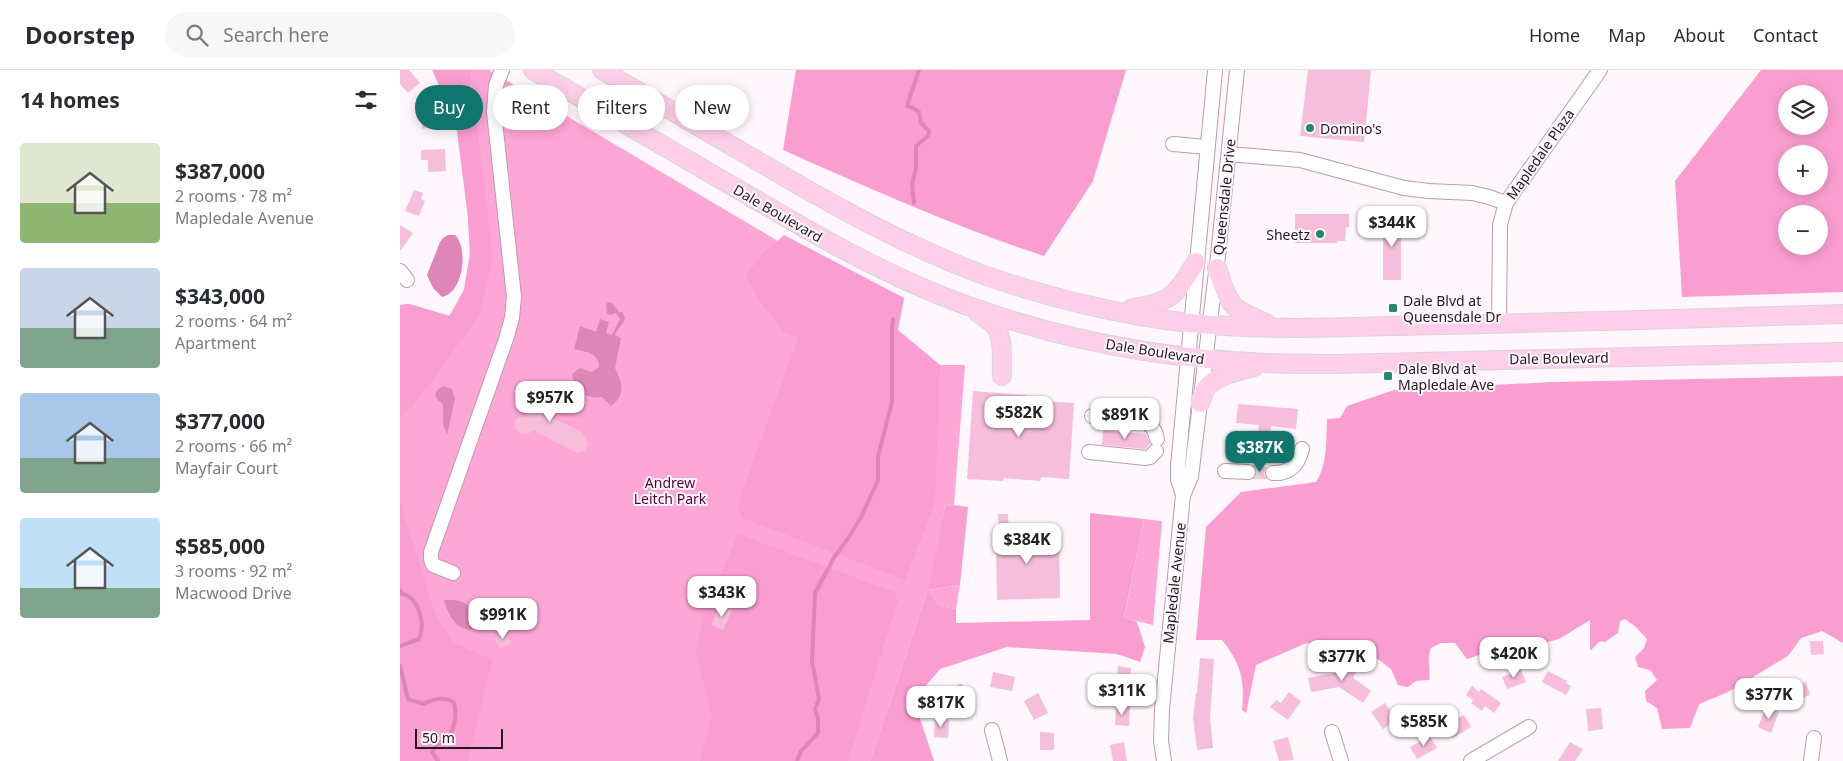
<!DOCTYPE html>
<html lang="en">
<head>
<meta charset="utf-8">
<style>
	:root { --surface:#fff; --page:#f7f7f7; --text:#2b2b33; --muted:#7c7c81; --line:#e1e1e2; --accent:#0f766e }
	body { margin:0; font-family:"Noto Sans",sans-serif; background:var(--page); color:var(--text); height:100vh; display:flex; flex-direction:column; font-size:19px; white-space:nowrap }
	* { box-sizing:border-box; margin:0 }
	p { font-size:16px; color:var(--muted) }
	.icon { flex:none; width:28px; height:28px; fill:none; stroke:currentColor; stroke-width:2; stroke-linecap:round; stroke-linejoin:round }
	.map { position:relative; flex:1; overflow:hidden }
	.sheet { display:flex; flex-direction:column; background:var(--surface); width:400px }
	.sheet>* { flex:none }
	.banner { position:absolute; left:15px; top:15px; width:475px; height:45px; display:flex; gap:10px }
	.fabs { position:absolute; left:1378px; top:15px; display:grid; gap:10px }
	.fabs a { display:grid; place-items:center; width:50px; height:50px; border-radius:50%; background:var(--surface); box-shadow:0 2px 12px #0003; font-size:25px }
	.scale { position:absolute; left:15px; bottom:12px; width:88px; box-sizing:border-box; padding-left:5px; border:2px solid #25181f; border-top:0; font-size:14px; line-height:18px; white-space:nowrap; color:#25181f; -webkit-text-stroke:4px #fff7fb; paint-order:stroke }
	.price { position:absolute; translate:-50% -42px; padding:0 11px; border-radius:10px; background:#fff; color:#222; font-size:16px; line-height:32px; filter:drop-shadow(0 1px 2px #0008) }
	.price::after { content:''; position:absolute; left:50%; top:30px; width:15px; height:11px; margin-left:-8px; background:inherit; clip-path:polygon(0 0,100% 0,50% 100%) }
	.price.active { background:var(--accent); color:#fff }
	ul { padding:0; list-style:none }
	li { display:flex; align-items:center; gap:15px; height:125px; padding:0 20px }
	li span { display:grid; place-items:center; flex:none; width:140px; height:100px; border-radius:5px; color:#555 }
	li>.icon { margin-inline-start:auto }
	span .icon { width:60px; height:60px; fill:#fffc; stroke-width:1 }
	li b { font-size:21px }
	h2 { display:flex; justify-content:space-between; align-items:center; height:60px; padding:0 20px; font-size:21px }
	.pill { padding:0 18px; border-radius:22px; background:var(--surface); box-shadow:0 2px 12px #0003; font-size:18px; line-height:45px }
	.pill.active { background:var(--accent); color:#fff }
	header { display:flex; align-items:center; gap:30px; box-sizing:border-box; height:70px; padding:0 25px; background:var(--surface); border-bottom:1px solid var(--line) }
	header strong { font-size:24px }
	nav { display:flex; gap:28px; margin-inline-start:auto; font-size:18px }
	.search { width:350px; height:45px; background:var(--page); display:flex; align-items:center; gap:12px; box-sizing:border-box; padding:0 18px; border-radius:28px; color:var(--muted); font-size:19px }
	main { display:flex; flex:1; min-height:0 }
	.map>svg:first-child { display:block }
</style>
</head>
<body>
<header>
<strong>Doorstep</strong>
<div class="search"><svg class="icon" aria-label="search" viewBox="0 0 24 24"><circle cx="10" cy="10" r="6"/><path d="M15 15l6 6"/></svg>Search here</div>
<nav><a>Home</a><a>Map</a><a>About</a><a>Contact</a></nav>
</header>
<main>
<section class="sheet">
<h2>14 homes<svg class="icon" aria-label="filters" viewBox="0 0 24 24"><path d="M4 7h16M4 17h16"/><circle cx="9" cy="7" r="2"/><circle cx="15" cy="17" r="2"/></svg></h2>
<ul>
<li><span style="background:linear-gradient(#dfe7d0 60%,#8fb573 0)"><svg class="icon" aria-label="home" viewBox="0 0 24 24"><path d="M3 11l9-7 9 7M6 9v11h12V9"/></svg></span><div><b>$387,000</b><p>2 rooms · 78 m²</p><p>Mapledale Avenue</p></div></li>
<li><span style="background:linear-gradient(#c9d6e8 60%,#7fa58c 0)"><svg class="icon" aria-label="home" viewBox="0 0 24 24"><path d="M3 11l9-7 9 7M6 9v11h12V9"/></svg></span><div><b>$343,000</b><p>2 rooms · 64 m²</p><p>Apartment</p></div></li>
<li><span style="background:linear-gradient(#a9c7e8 65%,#7fa58c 0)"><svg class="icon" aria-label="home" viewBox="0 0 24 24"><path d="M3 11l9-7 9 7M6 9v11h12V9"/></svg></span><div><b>$377,000</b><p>2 rooms · 66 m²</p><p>Mayfair Court</p></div></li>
<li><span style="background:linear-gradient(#bfe0f5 70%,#7fa58c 0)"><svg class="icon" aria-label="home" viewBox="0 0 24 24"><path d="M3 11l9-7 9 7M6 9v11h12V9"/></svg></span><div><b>$585,000</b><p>3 rooms · 92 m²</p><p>Macwood Drive</p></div></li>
</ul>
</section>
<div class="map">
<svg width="1443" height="691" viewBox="0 0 1443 691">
	<rect width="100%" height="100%" fill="#fff7fb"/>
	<!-- green -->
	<g fill="#fea6d6">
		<path d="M56,0H89L388,177L504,228L498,260L540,295H565L554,435L545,436L529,520L560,515L556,539L539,536L528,520L470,691H0V235L9,234L49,246L64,220L70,184L68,147L51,10Z"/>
		<path d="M744,449L762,451L753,555L724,548Z"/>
	</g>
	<!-- forest -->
	<g fill="#fa9ed1" fill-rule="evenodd">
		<path d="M32,0H70L93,187L79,245L35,307L11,338L2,344L0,349V235L9,234L50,246L64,220L70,184L68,147L56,53Z"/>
		<path d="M396,0H726L693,111L644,186C555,157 469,118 383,80Z"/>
		<path d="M1361,0H1443V222L1282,227L1275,111ZM1386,24H1419V56H1386ZM1386,84H1419V116H1386ZM1386,144H1419V176H1386Z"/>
		<path d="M384,165L504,228L497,260L540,295L535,433L505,510L342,448L337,436L398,268L383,262L357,227L346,206L362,184Z"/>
		<path d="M1443,306V573L1422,561L1401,568L1388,586L1328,622L1299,634L1290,658L1262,659L1257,638L1246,631L1245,621L1257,610L1250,600L1238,597L1235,587L1244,578L1247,569L1236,557L1225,549L1220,551L1218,563L1205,572L1200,571L1190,581V550L1159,569L1144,573L1135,580L1100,578L1067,589L1055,573H1041L1031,578C1026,592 1031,596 1029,610L1016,611L1008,617L998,615L991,599L979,590L925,570L904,574L856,595L846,643L842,640C845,610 841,594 822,570H796L806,457L841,422L916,412C928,393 926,370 927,349L940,348L947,336L994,320L1153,312Z"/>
		<path d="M0,432L35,543L52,572L92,590L68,691H0Z"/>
		<path d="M554,435L568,437L560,515L528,520L539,536L556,539V553L690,550V443L744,449L724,547L737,552L745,577L740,592L717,584L607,577L540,599L520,623L516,636L534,691H470L528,520L545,436Z"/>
		<path d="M338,464L494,522L498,530L448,691H300L312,645L296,584L303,546Z"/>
	</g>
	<!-- water -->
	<g fill="#df86b8">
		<path d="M48,165H55C69,179 63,223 42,227L33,218L27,205L40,172L43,168Z"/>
		<path d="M208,232L212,233L219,242H222L225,247C224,255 217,258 215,265L221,268L215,298C222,313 227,324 211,336L202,327C186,330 174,319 172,304L180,298L192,302L199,297C199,283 186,282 174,279L180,256L196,262L200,249L209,252L206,263L212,265L220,249L216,243L211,245L207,244L206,235Z"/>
		<path d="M43,316L52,319L55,329L47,365L43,354V335C38,329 33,328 37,320Z"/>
		<path d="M44,530C58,529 68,532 75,544V556L71,560C55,559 48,544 44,530Z"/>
	</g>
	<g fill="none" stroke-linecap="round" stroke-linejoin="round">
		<!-- stream -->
		<g stroke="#df86b8" stroke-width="4">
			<path d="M514,133L512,114L516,98V76L528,66L529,61L521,53L519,42L511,37L507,36L519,0"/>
			<path d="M0,520L1,523C19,527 26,554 19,569L0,576"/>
			<path d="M0,596L8,629L24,634C32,629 47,626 54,633C57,643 55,661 47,668C41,673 35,675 32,682L38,691"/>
			<path d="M397,691L401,681L418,663V648L415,639L419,629L412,591L415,523L435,486L449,467L461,447L478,410V387L492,332V259L493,249"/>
		</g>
	</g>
	<!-- building -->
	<g fill="#f7bedc">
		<path d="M0,0H9L20,13L8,23L0,14Z"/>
		<path d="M908,0H971L964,72L900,66Z"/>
		<path d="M33,34L40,54L23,59L17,39Z"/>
		<path d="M45,79L46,101L28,102V90H21V80Z"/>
		<path d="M14,120L23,123L21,129L25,131L19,146L5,141Z"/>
		<path d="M895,144H949V157H946L945,171H937V173H895Z"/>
		<rect x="983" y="146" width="18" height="64"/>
		<path d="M0,155L13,163L0,181Z"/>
		<path d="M137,315L155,321L148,339L154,342L153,348L182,362L188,374L185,381L177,383L133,360L128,364L120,363L115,358V351L120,347L126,346Z"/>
		<path d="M573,321L626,325V330L674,333L669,409L641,407L640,411L604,408L603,411L567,409Z"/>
		<path d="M838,334L898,339L896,359L871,356L870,368L857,367L859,355L836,353Z"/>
		<path d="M703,360L746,364L750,374L745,379L702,375Z"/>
		<path d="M854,396L867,397L864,404L867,409H853L857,403Z"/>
		<path d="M598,444H608L609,466L659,464L660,528L597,530L596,466H599Z"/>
		<path d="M320,535L332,540L323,560L311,555Z"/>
		<path d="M106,563L111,573L100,579L95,569L99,564Z"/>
		<path d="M1410,571H1423L1424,584L1411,585Z"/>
		<path d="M800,588L814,589L810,648L813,678L797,680L793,648L796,623H797Z"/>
		<path d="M947,588L960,594L953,608L971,621L963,633L939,617L911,622L908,608L940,602Z"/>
		<path d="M718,596L731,598L729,616L716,615Z"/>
		<path d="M1121,599L1126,612L1107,619L1102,607Z"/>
		<path d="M1148,601L1167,611L1166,613L1171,616L1166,625L1142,612Z"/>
		<path d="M593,602L615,607L612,621L590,617Z"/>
		<path d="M1406,612L1410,625L1390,632L1385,618Z"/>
		<path d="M561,613L570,624L556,635L547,624Z"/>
		<path d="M1072,616L1079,622L1081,619L1101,633L1094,643L1085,636L1082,641L1071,633L1073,630L1066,625Z"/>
		<path d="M889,622L901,631L888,650L870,637L876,630L881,633Z"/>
		<path d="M638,623L648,643L634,650L624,631Z"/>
		<path d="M985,633L996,650L983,659L971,642Z"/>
		<path d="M716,635L730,636L729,656L715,655Z"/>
		<path d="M1366,637L1379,642L1371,663L1358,657Z"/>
		<path d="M1201,638L1203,659L1188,661L1186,639Z"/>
		<path d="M1064,645L1071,657L1053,668L1045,656Z"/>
		<path d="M535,649L549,650L548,668L534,667Z"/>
		<path d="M640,662L654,663V680H640Z"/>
		<path d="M1030,666L1037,678L1017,689L1010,677Z"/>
		<path d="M888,667L894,690L879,691L873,671Z"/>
		<path d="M724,672L727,691H713L710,675Z"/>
		<path d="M1170,672L1183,679L1175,691H1158Z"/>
	</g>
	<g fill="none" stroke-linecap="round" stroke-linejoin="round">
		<!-- minor-tunnel -->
		<path stroke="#ded6da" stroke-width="14" stroke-dasharray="14 7" stroke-linecap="butt" d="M848,402L873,403"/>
		<!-- minor casing -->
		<g stroke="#be9bad" stroke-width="16">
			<g id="minor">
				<path d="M773,74L807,77"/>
				<path d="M829,84L900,90L1004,118L1029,121L1072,123L1089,127L1106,133"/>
				<path d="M0,201L7,210"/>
				<path d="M1099,254L1100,155L1106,133L1200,0"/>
				<path d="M692,346L744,351C752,355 755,360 757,369"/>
				<path d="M689,382L746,388L750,387L756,381"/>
				<path d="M825,401L848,402"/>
				<path d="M873,403C889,404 898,395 902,379"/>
				<path d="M783,425L778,409V396L815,0"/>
				<path d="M53,503L33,495L31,489V482L106,269L112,248L114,227L94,42L96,15L102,0"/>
				<path d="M592,660L600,691"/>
				<path d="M932,662L941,691"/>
				<path d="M764,691L761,671L762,639L783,425L791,407L818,186L837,0"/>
				<path d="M1071,691L1129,657"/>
				<path d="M1411,691L1414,668"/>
			</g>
		</g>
		<!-- major casing -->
		<g stroke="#d8d5d7" stroke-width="20">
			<g id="major">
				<path d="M133,0C202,40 271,81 341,121C415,165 489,208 571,237C666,271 766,289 867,293C890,294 913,294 937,294L1443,282"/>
				<path d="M202,0C245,26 288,50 332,76C412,123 493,171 581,204C645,227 723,246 790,253C873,262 961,256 1045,255C1178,252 1310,248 1443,244"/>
				<path d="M817,198C830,236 828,237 866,253"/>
				<path d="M732,238C772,233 775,225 796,192"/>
				<path d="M578,243C584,247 590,251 594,255C605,267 601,292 602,306"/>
				<path d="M800,333C802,329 803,323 806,318C817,305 839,301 854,297"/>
			</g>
		</g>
		<!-- minor -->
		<use href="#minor" stroke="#fff" stroke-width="14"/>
		<!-- major -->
		<use href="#major" stroke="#ffcfe9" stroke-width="18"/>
	</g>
	<!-- markers -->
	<g fill="#228b68" stroke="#fff7fb" stroke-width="2">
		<circle cx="910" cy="58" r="5"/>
		<circle cx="920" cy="164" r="5"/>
		<rect x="988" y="233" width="10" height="10" rx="2.5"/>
		<rect x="983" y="301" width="10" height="10" rx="2.5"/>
	</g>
	<g text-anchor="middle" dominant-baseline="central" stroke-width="4" stroke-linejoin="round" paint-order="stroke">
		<!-- poi labels -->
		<g font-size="14" fill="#25181f" stroke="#fff7fb" text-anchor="start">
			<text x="920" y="58">Domino's</text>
			<text x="910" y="164" text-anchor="end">Sheetz</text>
			<text x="1003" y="230">Dale Blvd at<tspan x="1003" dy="16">Queensdale Dr</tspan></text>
			<text x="998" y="298">Dale Blvd at<tspan x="998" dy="16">Mapledale Ave</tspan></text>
		</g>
		<!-- street labels -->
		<g font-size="14" fill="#25181f" stroke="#fff7fb">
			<text transform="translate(1140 84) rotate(-55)">Mapledale Plaza</text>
			<text transform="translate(824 127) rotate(-84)">Queensdale Drive</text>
			<text transform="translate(378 143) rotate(30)">Dale Boulevard</text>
			<text transform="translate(755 281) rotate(9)">Dale Boulevard</text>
			<text transform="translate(1159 288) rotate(-1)">Dale Boulevard</text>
			<text transform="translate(774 513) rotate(-84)">Mapledale Avenue</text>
		</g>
		<!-- park labels -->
		<g font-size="14" fill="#530039" stroke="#fff7fb">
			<text x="270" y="412">Andrew<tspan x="270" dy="16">Leitch Park</tspan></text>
		</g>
	</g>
</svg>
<div class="fabs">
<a><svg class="icon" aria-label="layers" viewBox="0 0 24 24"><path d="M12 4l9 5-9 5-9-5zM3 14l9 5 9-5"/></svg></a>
<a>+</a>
<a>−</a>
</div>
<div class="scale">50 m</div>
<b class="price" style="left:992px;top:178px">$344K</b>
<b class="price" style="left:150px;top:353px">$957K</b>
<b class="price" style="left:619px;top:368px">$582K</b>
<b class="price" style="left:725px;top:370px">$891K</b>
<b class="price active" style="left:860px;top:403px">$387K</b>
<b class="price" style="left:627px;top:495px">$384K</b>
<b class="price" style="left:322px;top:548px">$343K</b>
<b class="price" style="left:103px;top:570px">$991K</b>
<b class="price" style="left:1114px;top:609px">$420K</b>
<b class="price" style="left:942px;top:612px">$377K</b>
<b class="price" style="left:722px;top:646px">$311K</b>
<b class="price" style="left:1369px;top:650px">$377K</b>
<b class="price" style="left:541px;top:658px">$817K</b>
<b class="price" style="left:1024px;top:677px">$585K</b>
<div class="banner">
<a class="pill active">Buy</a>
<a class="pill">Rent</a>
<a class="pill">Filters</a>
<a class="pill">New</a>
</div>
</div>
</main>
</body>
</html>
